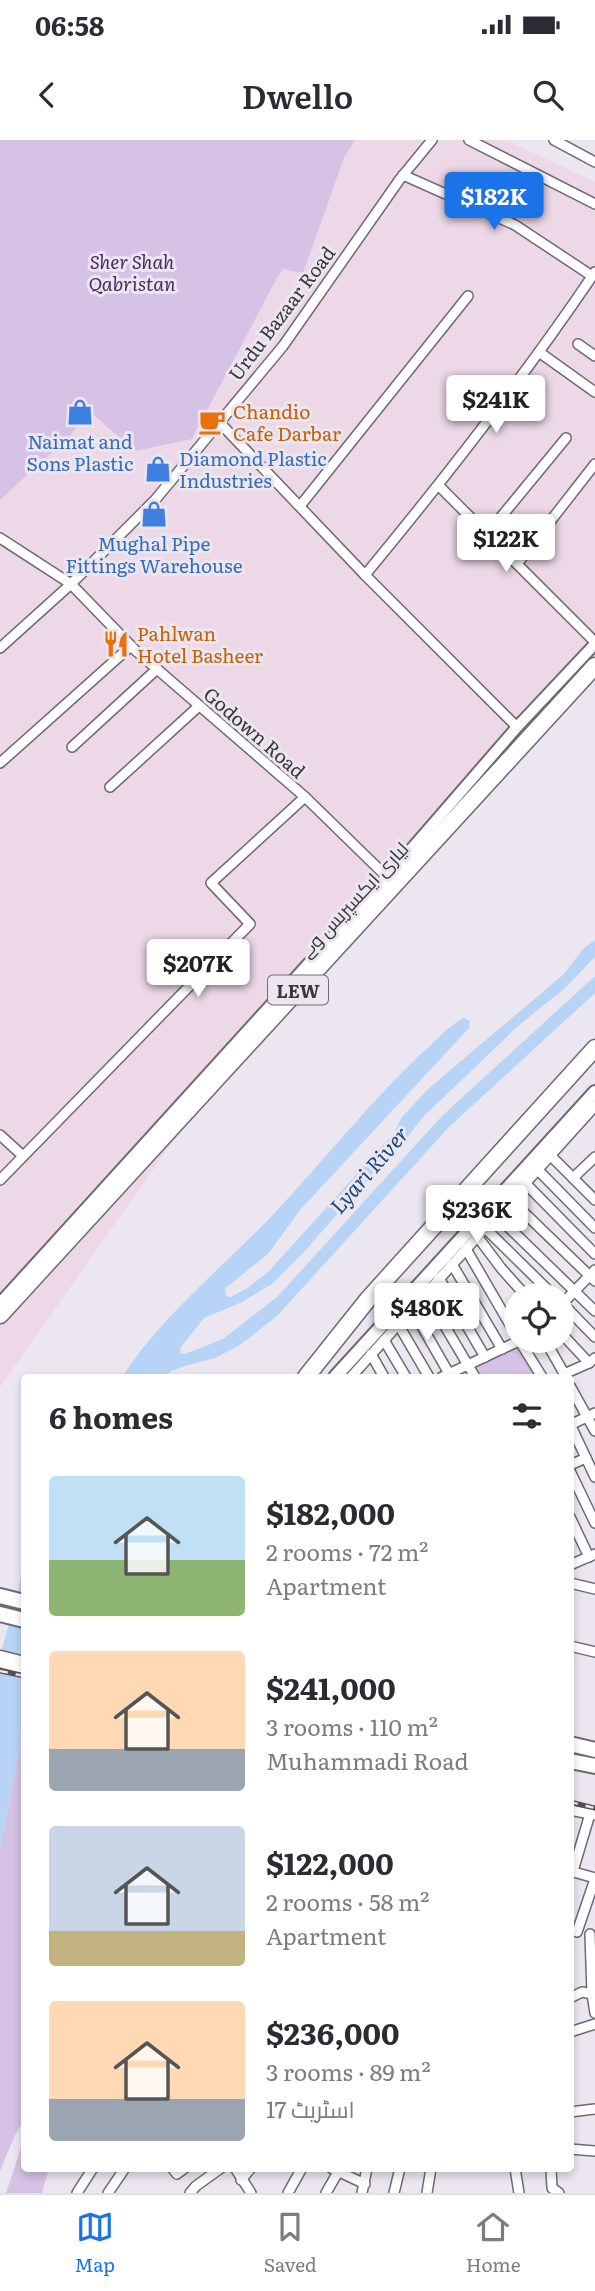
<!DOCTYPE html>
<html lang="en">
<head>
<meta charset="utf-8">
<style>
	:root { --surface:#fff; --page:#f2f2f3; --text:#2b2b33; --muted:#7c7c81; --line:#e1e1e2; --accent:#1a73e8 }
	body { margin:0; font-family:Literata,Cairo,serif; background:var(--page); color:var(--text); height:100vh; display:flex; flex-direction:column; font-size:26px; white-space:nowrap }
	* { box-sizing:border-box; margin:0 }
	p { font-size:23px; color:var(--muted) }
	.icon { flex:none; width:38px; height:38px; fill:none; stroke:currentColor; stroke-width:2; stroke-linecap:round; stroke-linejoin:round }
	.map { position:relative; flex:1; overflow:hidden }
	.details { position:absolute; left:21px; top:1234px; width:553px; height:798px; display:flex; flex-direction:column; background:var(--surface); border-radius:7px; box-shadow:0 4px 10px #0003 }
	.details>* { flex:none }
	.tools { position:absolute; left:504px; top:1143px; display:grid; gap:14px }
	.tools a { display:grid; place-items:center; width:70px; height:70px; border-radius:50%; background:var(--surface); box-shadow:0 4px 10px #0003; font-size:35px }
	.price { position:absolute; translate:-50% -60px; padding:0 16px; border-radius:7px; background:#fff; color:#222; font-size:23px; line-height:46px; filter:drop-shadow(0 2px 4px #0008) }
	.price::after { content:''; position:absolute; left:50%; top:42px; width:21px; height:16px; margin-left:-10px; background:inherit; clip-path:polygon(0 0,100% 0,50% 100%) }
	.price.active { background:var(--accent); color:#fff }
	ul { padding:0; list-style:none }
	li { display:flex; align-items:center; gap:21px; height:175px; padding:0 28px }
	li span { display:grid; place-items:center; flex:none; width:196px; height:140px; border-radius:7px; color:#555 }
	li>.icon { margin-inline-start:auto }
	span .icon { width:84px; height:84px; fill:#fffc; stroke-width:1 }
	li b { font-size:30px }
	h2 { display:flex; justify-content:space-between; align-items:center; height:84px; padding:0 28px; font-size:30px }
	.status { display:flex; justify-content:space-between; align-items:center; height:49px; padding:0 35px; background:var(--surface); direction:ltr }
	.status svg { height:19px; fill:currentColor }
	header { display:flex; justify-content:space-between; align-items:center; height:91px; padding:0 28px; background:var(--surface); font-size:32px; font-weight:600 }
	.dock { display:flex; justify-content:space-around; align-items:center; height:98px; border-top:2px solid var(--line); background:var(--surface); font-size:19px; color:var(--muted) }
	.dock a { display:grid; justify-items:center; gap:4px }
	.dock .active { color:var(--accent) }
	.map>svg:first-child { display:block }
</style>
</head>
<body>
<div class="status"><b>06:58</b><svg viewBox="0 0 49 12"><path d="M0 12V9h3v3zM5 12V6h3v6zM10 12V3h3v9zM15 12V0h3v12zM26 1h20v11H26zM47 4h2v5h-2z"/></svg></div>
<header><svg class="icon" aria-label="back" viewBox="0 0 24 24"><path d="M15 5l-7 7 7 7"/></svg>Dwello<svg class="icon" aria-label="search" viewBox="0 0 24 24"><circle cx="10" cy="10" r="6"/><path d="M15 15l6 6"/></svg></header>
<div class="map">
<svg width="595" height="2053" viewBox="0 0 595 2053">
	<rect width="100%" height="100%" fill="#ebe6ef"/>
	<!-- industrial -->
	<path fill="#ecd8e7" d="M355,0H506L595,42V497L278,852L0,1247V360L69,297L89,271L135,311L196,292L278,136Z"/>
	<!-- green -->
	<g fill="#d5c2e4">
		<path d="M0,0H355L344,18L303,133L283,129L278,136L192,299L135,311L89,271L69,297L0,360Z"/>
		<path d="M520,1201L541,1237H475L468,1225Z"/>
		<path d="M24,1586V1980L15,1995L0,2031V1708Z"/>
		<path d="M24,1999V2028H49L42,2053H6Z"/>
	</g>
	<!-- water -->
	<g fill="#b7d4f7">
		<path d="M595,800V817L564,849L519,885L423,977L398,1009L351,1058L305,1111L272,1144L242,1162L204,1178L181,1207L180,1213L185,1214L223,1199L277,1157L443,975L595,836V853L448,988L277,1176L240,1205L215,1218L185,1226L171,1231L164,1237H122C165,1171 229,1123 282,1065C329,1014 372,960 423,912C436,901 449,885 464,878L470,881L469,888L300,1070L268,1114L228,1146L225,1149L226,1156L231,1157L249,1147L269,1131L373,1016L394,993L402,977L428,949L564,834L584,808Z"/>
		<path d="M24,1424V1586L0,1708V1515L15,1464Z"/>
	</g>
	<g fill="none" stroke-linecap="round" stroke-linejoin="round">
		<!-- minor casing -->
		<g stroke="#6e6a71" stroke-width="12">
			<g id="minor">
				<path d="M469,0L595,64"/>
				<path d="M554,0L595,22"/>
				<path d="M403,35L515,85L592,136"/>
				<path d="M578,204L595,216"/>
				<path d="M539,212L595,252"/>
				<path d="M219,282L365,435L517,587"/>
				<path d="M439,346L595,502"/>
				<path d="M300,366L468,156"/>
				<path d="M487,394L566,298"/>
				<path d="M0,398L71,444L135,510L305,657L387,737"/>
				<path d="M517,424L595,324"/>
				<path d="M365,435C446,337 524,237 595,132"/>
				<path d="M0,508L71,444L155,360L283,206L400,39L432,0"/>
				<path d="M72,607L157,529"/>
				<path d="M0,623L131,506"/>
				<path d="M110,647L199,566"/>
				<path d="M0,995L23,1016"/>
				<path d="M550,1015L595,1060"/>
				<path d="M537,1029L595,1088"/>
				<path d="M573,1038L595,1017"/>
				<path d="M0,1040L250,784L211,743L305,657"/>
				<path d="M525,1043L595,1114"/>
				<path d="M510,1059L595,1141"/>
				<path d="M496,1075L595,1171"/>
				<path d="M485,1088L553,1155"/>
				<path d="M477,1096L501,1128L525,1155"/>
				<path d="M466,1109L516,1195"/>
				<path d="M452,1124L502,1209"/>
				<path d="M439,1138L485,1217"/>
				<path d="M426,1154L475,1237"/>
				<path d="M562,1163L595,1197"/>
				<path d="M562,1164L595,1130"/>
				<path d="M412,1169L451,1237"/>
				<path d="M398,1184L429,1237"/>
				<path d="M562,1194L589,1223"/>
				<path d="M384,1200L406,1237"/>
				<path d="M519,1200L542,1237"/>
				<path d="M545,1200L566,1237"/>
				<path d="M371,1214L384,1237"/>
				<path d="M564,1234L589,1223L595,1218"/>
				<path d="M351,1237L595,966"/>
				<path d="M442,1237L521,1200"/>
				<path d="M570,1246L595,1291"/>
				<path d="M570,1284L595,1337"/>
				<path d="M570,1285L595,1273"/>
				<path d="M570,1325L586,1318"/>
				<path d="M570,1331L595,1383"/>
				<path d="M570,1377L589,1417"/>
				<path d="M570,1425L595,1414"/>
				<path d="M570,1443L595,1449"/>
				<path d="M570,1506L595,1512"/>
				<path d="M570,1670L595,1675"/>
				<path d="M570,1731L595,1738"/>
				<path d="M573,1731L590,1674"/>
				<path d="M577,1792L595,1739"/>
				<path d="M590,1794L592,1854L595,1873"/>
				<path d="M570,1858L582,1852L592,1854"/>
				<path d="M570,1892L595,1884"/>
				<path d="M570,1972L595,1969"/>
				<path d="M570,2009L595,2011"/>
				<path d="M172,2028L177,2034L185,2028"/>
				<path d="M235,2028L251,2053"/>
				<path d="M331,2028L365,2044"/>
				<path d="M515,2028L519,2053"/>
				<path d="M551,2028L552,2048L559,2053"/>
				<path d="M241,2040L251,2028"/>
				<path d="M77,2053L93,2028"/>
				<path d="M108,2053L125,2028"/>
				<path d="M190,2053L196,2046L221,2028"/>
				<path d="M288,2053L302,2028"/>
				<path d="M326,2053L338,2032"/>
				<path d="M362,2053L367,2028"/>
				<path d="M394,2053L400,2028"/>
				<path d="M427,2053L431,2028"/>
			</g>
		</g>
		<!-- tertiary casing -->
		<g stroke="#6e6a71" stroke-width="14">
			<path id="tertiary" d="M0,1163L387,737L517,587L595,504"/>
		</g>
		<!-- secondary casing -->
		<g stroke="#6e6a71" stroke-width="16">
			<path id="secondary" d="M335,1237L595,952"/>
		</g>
		<!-- trunk casing -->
		<g stroke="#6e6a71" stroke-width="18">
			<g id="trunk">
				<path d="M0,1456L24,1462"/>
				<path d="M0,1474L24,1480"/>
				<path d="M570,1604L595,1610"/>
				<path d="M570,1621L595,1626"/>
			</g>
		</g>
		<!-- motorway casing -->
		<g stroke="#6e6a71" stroke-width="19">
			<g id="motorway">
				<path d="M0,1175L595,526"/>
				<path d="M306,1237L369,1158L595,908"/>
				<path d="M0,1519L24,1525"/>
			</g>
		</g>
		<!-- minor -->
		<use href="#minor" stroke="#fff" stroke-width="9"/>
		<!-- tertiary -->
		<use href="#tertiary" stroke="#fff" stroke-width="10"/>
		<!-- secondary -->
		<use href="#secondary" stroke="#fff" stroke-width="12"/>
		<!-- trunk -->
		<use href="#trunk" stroke="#fff" stroke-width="14"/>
		<!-- motorway -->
		<use href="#motorway" stroke="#fff" stroke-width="16"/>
		<!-- rail casing -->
		<g stroke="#545155" stroke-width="5">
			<g id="rail">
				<path d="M0,1531L24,1536"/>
				<path d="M570,1662L595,1668"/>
			</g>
		</g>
		<!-- rail -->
		<use href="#rail" stroke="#ebe6ef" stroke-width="2.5" stroke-dasharray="8" stroke-linecap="butt"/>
	</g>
	<!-- icons -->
	<defs>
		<g id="shop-bare" transform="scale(2.1)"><path d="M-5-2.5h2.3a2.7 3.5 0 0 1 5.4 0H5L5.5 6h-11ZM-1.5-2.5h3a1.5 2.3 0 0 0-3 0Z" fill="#3f7fe0" stroke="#ebe6ef" stroke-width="2.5" paint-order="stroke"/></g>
		<g id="cafe-bare" transform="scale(2.1)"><path d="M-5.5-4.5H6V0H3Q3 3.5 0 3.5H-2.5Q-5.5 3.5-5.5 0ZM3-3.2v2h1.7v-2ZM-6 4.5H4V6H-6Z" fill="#e8710a" stroke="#ebe6ef" stroke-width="2.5" paint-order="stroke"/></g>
		<g id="restaurant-bare" transform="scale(2.1)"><path d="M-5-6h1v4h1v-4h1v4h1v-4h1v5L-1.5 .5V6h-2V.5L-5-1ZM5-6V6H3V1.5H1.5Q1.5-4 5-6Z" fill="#e8710a" stroke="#ebe6ef" stroke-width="2.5" paint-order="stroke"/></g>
	</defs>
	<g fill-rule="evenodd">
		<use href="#shop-bare" x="80" y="272"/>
		<use href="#cafe-bare" x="212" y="282"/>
		<use href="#shop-bare" x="158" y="329"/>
		<use href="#shop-bare" x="154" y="374"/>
		<use href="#restaurant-bare" x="116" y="504"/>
	</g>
	<g text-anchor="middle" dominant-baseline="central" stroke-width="6" stroke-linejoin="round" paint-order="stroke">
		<!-- shield labels -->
		<rect fill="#ebe6ef" stroke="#6f6c71" stroke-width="2" x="268" y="835.5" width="60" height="29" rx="5"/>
		<g font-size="18" font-weight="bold" fill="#3a383b">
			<text x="298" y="850">LEW</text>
		</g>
		<!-- park labels -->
		<g font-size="19" font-style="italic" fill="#4c2961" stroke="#ebe6ef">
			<text x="132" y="121">Sher Shah<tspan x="132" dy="22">Qabristan</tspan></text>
		</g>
		<!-- street labels -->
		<g font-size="19" fill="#3a383b" stroke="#ebe6ef">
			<text transform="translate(281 173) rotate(-53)">Urdu Bazaar Road</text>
			<text transform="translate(255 592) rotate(41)">Godown Road</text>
			<text transform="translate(353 759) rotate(-47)">لیاری ایکسپریس وے</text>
		</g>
		<!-- food labels -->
		<g font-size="19" fill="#c56008" stroke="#ebe6ef" text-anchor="start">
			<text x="233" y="271">Chandio<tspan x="233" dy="22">Cafe Darbar</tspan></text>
			<text x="137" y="493">Pahlwan<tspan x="137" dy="22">Hotel Basheer</tspan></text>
		</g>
		<!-- shop labels -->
		<g font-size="19" fill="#366cbe" stroke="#ebe6ef">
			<text x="80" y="301">Naimat and<tspan x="80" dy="22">Sons Plastic</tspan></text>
			<text x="179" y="318" text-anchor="start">Diamond Plastic<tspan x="179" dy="22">Industries</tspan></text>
			<text x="154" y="403">Mughal Pipe<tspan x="154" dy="22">Fittings Warehouse</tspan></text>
		</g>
		<!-- water labels -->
		<g font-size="21" font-style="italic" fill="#18497d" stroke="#ebe6ef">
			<text transform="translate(368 1029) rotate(-49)">Lyari River</text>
		</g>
	</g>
</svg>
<div class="tools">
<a><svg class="icon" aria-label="locate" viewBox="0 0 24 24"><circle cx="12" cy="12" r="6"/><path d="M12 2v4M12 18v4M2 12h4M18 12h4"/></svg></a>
</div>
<b class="price active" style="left:494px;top:92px">$182K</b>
<b class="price" style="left:496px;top:295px">$241K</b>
<b class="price" style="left:506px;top:434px">$122K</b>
<b class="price" style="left:198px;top:859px">$207K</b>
<b class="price" style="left:477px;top:1105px">$236K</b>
<b class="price" style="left:427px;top:1203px">$480K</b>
<section class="details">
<h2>6 homes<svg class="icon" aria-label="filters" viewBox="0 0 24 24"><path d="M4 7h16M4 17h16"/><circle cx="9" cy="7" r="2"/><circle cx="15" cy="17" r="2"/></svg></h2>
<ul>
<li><span style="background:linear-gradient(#bfe0f5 60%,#8fb573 0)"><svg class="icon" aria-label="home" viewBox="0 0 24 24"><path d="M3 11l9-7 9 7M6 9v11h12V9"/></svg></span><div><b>$182,000</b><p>2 rooms · 72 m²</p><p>Apartment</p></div></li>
<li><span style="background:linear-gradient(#ffd9b3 70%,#9aa5b1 0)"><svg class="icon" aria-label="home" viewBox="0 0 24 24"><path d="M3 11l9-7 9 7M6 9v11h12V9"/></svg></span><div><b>$241,000</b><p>3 rooms · 110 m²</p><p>Muhammadi Road</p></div></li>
<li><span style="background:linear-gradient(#c9d6e8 75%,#c2b280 0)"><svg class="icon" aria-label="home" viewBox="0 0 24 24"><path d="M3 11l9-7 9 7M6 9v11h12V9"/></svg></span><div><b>$122,000</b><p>2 rooms · 58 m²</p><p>Apartment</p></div></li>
<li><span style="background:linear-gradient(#ffd9b3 70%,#9aa5b1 0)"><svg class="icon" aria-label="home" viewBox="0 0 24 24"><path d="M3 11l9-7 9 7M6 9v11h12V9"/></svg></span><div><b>$236,000</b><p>3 rooms · 89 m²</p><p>اسٹریٹ 17</p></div></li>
</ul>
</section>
</div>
<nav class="dock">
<a class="active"><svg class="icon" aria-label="map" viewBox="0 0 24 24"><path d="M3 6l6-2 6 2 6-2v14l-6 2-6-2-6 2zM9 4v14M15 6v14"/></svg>Map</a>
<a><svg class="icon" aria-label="saved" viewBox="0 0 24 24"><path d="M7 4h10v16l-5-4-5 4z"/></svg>Saved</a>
<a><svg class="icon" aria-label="home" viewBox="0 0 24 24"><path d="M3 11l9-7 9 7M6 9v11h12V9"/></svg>Home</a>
</nav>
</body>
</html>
